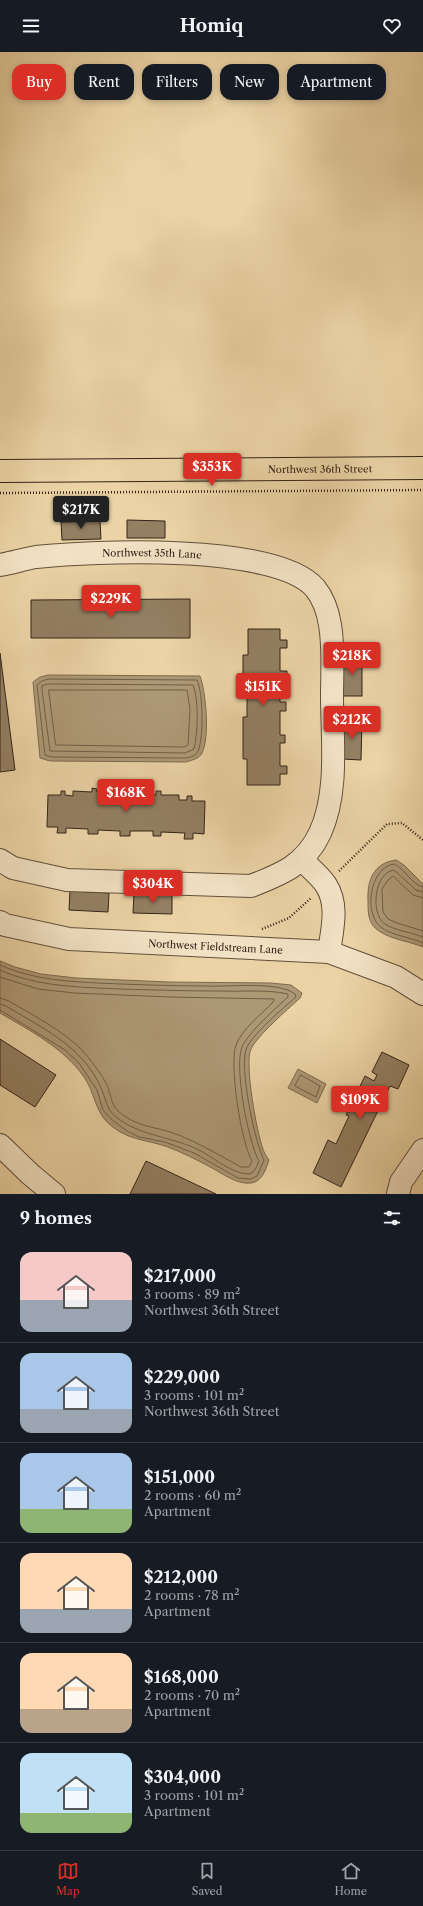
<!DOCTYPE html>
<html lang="en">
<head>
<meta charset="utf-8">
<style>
	:root { --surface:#171b24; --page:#20242c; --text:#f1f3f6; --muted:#9ea1a6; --line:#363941; --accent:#d93025 }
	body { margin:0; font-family:"Libre Caslon Text",serif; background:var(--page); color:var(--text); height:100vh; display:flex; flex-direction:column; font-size:15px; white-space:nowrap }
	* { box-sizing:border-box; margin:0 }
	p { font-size:13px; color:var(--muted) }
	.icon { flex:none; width:22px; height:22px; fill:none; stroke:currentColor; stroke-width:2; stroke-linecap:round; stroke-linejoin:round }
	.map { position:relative; height:1142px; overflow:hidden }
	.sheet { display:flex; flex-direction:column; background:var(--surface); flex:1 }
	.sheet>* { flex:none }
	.banner { position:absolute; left:12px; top:12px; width:399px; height:36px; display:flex; gap:8px }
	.price { position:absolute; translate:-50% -34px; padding:0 9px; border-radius:4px; background:var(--accent); color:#fff; font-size:13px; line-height:26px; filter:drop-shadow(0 1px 2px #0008) }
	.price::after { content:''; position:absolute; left:50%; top:24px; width:12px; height:9px; margin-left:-6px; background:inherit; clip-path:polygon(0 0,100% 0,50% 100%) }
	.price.current { background:#222; color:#fff }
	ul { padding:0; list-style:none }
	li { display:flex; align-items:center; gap:12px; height:100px; padding:0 20px }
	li+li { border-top:1px solid var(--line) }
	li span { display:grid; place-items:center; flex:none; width:112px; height:80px; border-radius:12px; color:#555 }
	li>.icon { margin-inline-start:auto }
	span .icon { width:48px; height:48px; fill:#fffc; stroke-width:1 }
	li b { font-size:17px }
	h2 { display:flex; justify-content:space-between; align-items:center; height:48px; padding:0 20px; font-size:17px }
	.pill { padding:0 14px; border-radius:12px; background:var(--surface); box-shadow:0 2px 6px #0003; font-size:14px; line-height:36px }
	.pill.current { background:var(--accent); color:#fff }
	header { display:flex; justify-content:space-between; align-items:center; height:52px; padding:0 20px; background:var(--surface); font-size:18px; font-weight:700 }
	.tabs { display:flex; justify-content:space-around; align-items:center; height:56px; border-top:1px solid var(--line); background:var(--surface); font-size:11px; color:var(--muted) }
	.tabs a { display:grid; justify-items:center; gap:2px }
	.tabs .current { color:var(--accent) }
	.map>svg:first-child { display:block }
</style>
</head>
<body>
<header><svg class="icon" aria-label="menu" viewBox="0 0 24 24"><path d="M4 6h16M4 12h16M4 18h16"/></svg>Homiq<svg class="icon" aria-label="heart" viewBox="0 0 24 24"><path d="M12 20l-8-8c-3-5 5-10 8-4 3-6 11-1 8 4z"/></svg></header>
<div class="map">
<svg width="423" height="1142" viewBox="0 0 423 1142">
	<rect width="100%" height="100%" fill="#ebd3a5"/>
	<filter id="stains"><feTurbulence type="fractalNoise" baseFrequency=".005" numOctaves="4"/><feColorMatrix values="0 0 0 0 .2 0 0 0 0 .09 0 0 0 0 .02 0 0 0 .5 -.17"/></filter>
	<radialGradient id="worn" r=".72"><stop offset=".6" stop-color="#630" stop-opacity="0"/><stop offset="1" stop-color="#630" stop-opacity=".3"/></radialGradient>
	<!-- water -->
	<g fill="#ad9875" stroke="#7d6a50">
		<path d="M48,623L200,624C206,640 210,685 202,701C199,707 192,708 186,710L50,709L40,706L33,630L40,625Z"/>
		<path d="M396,808L404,813L423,832V895C409,889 392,888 379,879C368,872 368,861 368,849C367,829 373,811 396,808Z"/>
		<path d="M0,909L15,915L41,922L76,926L169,930L271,931L291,933L302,941L300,946C287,958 258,983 251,997C244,1010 257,1082 263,1097C264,1101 267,1105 269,1108C266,1117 262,1130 251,1131C238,1133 223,1122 212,1116C197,1108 182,1100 165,1094C143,1087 126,1088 107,1070C95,1058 94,1039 84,1025C64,996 29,978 0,961Z"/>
		<path d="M298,1017L326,1032L317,1051L288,1036Z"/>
	</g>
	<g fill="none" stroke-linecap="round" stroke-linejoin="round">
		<!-- shore -->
		<g stroke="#705e47" stroke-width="1">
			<path d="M49,627L197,628C203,640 204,686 198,699C196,704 191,705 185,706L51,705L45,703L37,633L42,629Z"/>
			<path d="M49,632L193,633C199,647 198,681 194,697L185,701L50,699L42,638V634Z"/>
			<path d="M49,638H187L190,657L188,693L184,695L56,693Z"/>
			<path d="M423,835C412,833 405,817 394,812C369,816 363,863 382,876C394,884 410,885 423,891"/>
			<path d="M423,840L416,838L394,818C374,821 370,862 385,872C396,879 411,880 423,885"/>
			<path d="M423,846L413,843L393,824L388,828L382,837L383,860L388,867L397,871L423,879"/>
			<path d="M0,913C38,930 79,930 120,932C149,933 179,934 208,934C231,935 278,929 295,942L296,945C282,957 255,980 247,995C238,1012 255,1091 264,1108L257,1124L251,1127L238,1126L194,1101L165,1090L139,1085L127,1079L111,1067L103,1058L97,1038L79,1011L65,998L0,958"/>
			<path d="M0,918C38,935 79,935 120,937C153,938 187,939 221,939C242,940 266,937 288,942V945C277,955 247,982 242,995C234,1014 248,1090 259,1109C257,1114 254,1122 248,1122C230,1121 212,1104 197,1097C169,1084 140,1084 116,1065C106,1057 106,1046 101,1036C97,1026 90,1016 83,1008C63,985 32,970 6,954L0,952"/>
			<path d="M0,925L38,937L74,941L169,945L274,947V949C263,961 241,978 236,993C229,1013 241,1090 252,1109L249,1115H241C219,1103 199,1091 176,1082C154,1074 139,1076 119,1060C111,1053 111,1043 107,1033C102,1023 95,1014 88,1005C70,982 34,964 9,949L0,946"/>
			<path d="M301,1023L320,1034L316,1045L295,1034Z"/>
		</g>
	</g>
	<!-- building -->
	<g fill="#937f62" stroke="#342419">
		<path d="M127,468L165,469V486H127Z"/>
		<path d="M100,469L101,487L62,488L61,470Z"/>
		<path d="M190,547V586H31V548Z"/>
		<path d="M248,577H280V588H287V596H280V619H287V628H280V650H286V659H280V683H285V691H280V714H287V722H280V733H247V707H243V665H247V644H243V603H248Z"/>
		<path d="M0,601L15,718L0,720Z"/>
		<rect x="343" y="605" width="19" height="39"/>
		<path d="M343,669H362L361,708L342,707Z"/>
		<path d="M92,736L97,737V740L116,741V745H124L125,742H128V746H137V742L156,743V739H161V743H179V748H187V744H192V749H205L204,782L193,781V787H184L185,781L161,780V784H153V779H130V784H120V779L98,778V782H88V777L66,776V781H57L58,775H47L48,743H61V739H65V743L73,744V739L92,740Z"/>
		<path d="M70,839L109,841L108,860L69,858Z"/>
		<path d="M134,842L172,843V862L133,861Z"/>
		<path d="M0,987L56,1023L35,1055L0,1033Z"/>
		<path d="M382,1000L409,1013L398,1037L390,1034L341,1135L313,1121L328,1088L336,1092L349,1064L346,1063L365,1024L374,1029L377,1023L372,1020Z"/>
		<path d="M146,1109L216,1142H130Z"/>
	</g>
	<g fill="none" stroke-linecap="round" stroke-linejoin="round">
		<!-- minor casing -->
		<g stroke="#62503c" stroke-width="24">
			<g id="minor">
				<path id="s1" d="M0,513C12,511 24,507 36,505C93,499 276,491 315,536C323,546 328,560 330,573C334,595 332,620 332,643C332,687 339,740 320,781C305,813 282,822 251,834L67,828L13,816L0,808"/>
				<path d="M302,808C310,816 320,824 326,833C339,853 332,878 329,900"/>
				<path id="s2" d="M0,870L5,873L69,887L329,900L396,925L423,942"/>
				<path d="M0,1093L30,1122L54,1142"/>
				<path d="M398,1142L401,1130L423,1098"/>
			</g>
		</g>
		<!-- major casing -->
		<g stroke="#342419" stroke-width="24">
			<g id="major">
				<path id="s3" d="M0,419L423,416"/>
			</g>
		</g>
		<!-- path -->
		<g stroke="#342419" stroke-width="2.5" stroke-dasharray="1 2" stroke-linecap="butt">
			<path d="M0,441L423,438"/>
			<path d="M339,819L387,772L402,771L423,788"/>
			<path d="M262,877L289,866L311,846"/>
		</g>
		<!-- minor -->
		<use href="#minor" stroke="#f2e2c4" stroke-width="22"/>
		<!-- major -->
		<use href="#major" stroke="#ebd3a5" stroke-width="22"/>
	</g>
	<g text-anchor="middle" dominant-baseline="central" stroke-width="3" stroke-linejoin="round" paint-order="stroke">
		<!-- street labels -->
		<g font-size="10" fill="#342419" stroke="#f2e2c4">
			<text stroke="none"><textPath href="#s3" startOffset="320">Northwest 36th Street</textPath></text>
			<text stroke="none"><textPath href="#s1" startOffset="153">Northwest 35th Lane</textPath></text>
			<text stroke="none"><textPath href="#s2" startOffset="218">Northwest Fieldstream Lane</textPath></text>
		</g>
	</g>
	<rect width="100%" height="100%" filter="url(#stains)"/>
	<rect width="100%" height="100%" fill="url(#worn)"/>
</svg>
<b class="price" style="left:212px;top:435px">$353K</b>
<b class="price current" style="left:81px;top:478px">$217K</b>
<b class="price" style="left:111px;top:567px">$229K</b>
<b class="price" style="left:352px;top:624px">$218K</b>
<b class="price" style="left:263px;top:655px">$151K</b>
<b class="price" style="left:352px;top:688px">$212K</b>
<b class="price" style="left:126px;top:761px">$168K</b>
<b class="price" style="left:153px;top:852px">$304K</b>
<b class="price" style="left:360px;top:1068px">$109K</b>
<div class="banner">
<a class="pill current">Buy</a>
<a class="pill">Rent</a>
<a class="pill">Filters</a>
<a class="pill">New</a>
<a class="pill">Apartment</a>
</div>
</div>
<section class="sheet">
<h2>9 homes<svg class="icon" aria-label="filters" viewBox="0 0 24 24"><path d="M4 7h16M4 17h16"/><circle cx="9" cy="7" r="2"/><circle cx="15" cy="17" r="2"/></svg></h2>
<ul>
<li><span style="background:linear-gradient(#f6c9c9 60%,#9aa5b1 0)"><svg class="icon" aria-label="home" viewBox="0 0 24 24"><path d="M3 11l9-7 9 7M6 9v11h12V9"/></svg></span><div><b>$217,000</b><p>3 rooms · 89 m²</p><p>Northwest 36th Street</p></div></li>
<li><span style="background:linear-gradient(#a9c7e8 70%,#9aa5b1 0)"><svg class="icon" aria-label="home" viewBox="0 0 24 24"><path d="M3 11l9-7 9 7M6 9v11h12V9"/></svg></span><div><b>$229,000</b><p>3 rooms · 101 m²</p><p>Northwest 36th Street</p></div></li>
<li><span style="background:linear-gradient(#a9c7e8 70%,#8fb573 0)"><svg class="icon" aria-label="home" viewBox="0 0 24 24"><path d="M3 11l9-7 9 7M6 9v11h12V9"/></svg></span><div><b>$151,000</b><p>2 rooms · 60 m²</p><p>Apartment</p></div></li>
<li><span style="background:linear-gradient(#ffd9b3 70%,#9aa5b1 0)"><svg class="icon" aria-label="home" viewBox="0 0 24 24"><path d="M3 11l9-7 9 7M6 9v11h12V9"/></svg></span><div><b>$212,000</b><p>2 rooms · 78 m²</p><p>Apartment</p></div></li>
<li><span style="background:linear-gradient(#ffd9b3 70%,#b9a48a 0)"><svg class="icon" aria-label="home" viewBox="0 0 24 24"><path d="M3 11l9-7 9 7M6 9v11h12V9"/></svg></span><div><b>$168,000</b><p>2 rooms · 70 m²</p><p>Apartment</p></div></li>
<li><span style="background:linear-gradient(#bfe0f5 75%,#8fb573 0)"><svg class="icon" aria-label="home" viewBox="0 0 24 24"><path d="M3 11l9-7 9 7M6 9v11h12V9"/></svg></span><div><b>$304,000</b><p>3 rooms · 101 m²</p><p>Apartment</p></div></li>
</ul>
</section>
<nav class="tabs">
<a class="current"><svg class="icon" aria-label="map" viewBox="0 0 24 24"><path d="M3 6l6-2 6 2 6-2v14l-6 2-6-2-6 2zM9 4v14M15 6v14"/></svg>Map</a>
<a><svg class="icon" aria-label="saved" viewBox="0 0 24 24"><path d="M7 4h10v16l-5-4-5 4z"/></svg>Saved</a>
<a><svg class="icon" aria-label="home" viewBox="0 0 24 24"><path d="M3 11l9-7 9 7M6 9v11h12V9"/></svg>Home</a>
</nav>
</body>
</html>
